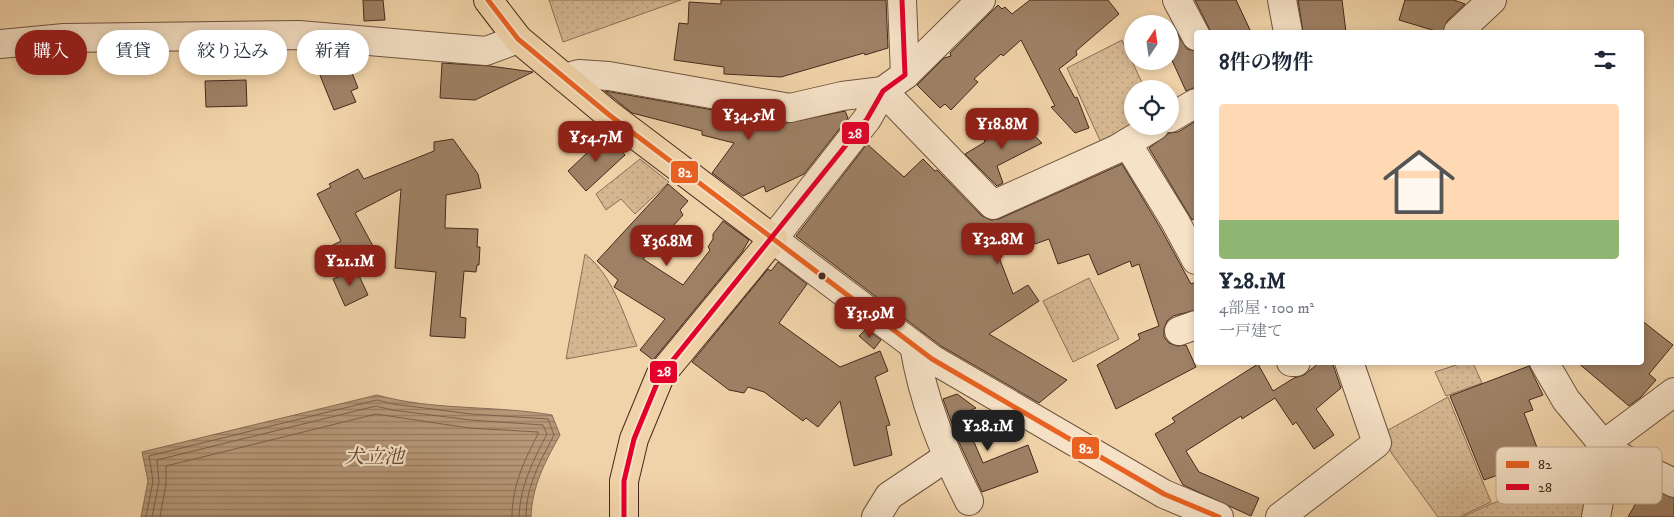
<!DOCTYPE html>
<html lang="ja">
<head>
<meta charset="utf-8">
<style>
	:root { --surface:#fff; --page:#f2f2f3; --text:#1f2937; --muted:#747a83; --line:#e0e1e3; --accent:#8f2418 }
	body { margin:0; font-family:"IM FELL DW Pica","Noto Serif JP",serif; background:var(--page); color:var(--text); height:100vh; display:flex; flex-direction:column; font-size:19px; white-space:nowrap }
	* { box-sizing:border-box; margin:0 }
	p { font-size:16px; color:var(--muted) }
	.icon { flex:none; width:28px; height:28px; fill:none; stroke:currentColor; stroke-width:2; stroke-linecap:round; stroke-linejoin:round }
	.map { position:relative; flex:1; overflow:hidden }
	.details { position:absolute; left:1194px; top:30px; width:450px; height:335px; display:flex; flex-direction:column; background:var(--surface); border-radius:5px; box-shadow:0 2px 8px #0003 }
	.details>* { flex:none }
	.guide { position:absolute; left:15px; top:30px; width:475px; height:45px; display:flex; gap:10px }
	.needle { width:32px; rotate:13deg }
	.buttons { position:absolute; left:1124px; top:15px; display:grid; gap:10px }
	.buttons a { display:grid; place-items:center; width:55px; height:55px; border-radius:50%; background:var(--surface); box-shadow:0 2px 8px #0003; font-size:25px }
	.price { position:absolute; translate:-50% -42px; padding:0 11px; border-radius:10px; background:var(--accent); color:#fff; font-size:16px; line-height:32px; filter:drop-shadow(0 1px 2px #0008) }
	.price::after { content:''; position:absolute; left:50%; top:30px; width:15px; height:11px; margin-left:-8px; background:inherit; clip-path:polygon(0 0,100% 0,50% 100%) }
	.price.active { background:#222; color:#fff }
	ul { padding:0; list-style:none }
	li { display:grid; align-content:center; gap:10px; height:265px; padding:0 25px }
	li+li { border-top:1px solid var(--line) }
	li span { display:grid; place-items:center; height:155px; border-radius:5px; color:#555 }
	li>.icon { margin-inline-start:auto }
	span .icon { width:90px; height:90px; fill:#fffc; stroke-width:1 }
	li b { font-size:21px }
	h2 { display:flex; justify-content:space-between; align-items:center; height:60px; padding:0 25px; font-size:21px }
	.tag { padding:0 18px; border-radius:22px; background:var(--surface); box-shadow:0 2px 8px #0003; font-size:18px; line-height:45px }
	.tag.active { background:var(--accent); color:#fff }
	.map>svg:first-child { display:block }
</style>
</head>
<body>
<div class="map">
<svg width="1674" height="517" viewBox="0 0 1674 517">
	<defs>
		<pattern id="grass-dots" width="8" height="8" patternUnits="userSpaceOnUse" patternTransform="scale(1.25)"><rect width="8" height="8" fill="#d4b691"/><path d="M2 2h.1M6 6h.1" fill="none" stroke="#b79c7c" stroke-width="1.8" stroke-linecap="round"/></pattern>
		<pattern id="water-rules" width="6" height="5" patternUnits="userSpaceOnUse" patternTransform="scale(1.25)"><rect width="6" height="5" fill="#b79979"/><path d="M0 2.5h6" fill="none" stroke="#977d62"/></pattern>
	</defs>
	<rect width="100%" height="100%" fill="#f1d3a9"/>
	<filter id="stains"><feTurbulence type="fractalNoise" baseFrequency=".004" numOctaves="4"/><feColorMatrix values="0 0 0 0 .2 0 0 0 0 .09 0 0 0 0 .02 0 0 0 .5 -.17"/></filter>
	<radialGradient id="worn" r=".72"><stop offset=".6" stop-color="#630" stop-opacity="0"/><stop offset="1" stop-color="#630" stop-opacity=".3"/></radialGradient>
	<!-- grass -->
	<g fill="url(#grass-dots)" stroke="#8c7056">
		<path d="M549,0H681L563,42Z"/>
		<path d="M1122,40L1145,89H1132V126L1103,147L1067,68Z"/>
		<path d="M640,159L669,182L635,214L621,199L606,210L596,194Z"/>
		<path d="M585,254C612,274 624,315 637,346L566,359Z"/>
		<path d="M1089,278L1119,339L1073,362L1043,301Z"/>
		<path d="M1462,363H1473L1482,383L1446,396L1435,372Z"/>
		<path d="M1448,397L1491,502L1459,517H1438L1392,454L1381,434Z"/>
		<path d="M1594,465L1583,517H1462L1491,504Z"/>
	</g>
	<!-- water -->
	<path fill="url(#water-rules)" stroke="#896c54" d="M377,395C434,411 494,405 552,415L560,435C545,462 532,486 531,517H141L148,481L142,452Z"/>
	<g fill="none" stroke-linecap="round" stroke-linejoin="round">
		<!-- shore -->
		<g stroke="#7e614a" stroke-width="1">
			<path d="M146,517L153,481L149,456L377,400L393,404L471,414L548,419L554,435C540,462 526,486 526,517"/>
			<path d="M152,517L159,482L157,460L376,406L392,410L470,420L543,425L547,434C533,461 520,486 519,517"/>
			<path d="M160,517L166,484V466L376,414L469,428L538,432V434C524,461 512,486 512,517"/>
		</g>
	</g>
	<!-- building -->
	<g fill="#9e8165" stroke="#45291c">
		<path d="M363,0H383L385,20L364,21Z"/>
		<path d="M721,0H886L888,48L865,55L864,53L781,77L724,74V67L674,60L679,23L688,24L689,2L721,4Z"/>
		<path d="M1030,0H1108L1119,14L1076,51L1077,55L1059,69L1075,98L1077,97L1089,128L1075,133L1051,107L1055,106L1021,40L1003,56L1001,54L974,79L978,82L951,110L945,104L940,108L917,85L944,58L951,56L950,53L998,5L1002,9L1005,7L1012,14Z"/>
		<path d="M1195,0H1236L1251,32H1211Z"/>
		<path d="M1298,0H1342L1346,32H1303Z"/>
		<path d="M1405,0H1454L1465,4L1447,21L1443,32H1439L1399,20Z"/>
		<path d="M1177,33L1187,49L1196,51V87L1186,91L1170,56V36Z"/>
		<path d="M339,54L345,55L358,88L351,91L356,102L334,110L315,63Z"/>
		<path d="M442,63L490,66L533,72L475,100L440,98Z"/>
		<path d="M246,80L247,106L206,107L205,81Z"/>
		<path d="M605,91L787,123L845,111L848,118L804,174L766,192L764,186L743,196L712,173L734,143L702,135V131L632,113Z"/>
		<path d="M1196,121V218L1192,220L1149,148L1169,133L1178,132Z"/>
		<path d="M1020,122L1042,143L997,166L1003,183L997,186L965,154L985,142L984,141Z"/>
		<path d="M606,135L625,155L586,191L568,171Z"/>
		<path d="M453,139L478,174L481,188L446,195L445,228L478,229L477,247H480L479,265H477L476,272L464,271L460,317L466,318L465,338L430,336L436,272L395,268L401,189L355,213L385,268H337L327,248L341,241L317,194L331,187L329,184L358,169L364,179L434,151V142Z"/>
		<path d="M867,144L904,177L923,159L935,171L937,170L982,216L991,220L999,219L1122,164L1161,229L1191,284L1196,282V310L1173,316L1167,321L1164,329V337L1169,343L1177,346L1186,345L1196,367L1116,409L1097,365L1140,339L1138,334L1159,326L1139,264L1132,267L1130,261L1098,275L1089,254L1058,264L1049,239L1035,244L1034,241L997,252L1013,294L1028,285L1039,301L989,334L1067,380L1039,403L941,346L796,236Z"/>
		<path d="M668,184L688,201L680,210L683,215L643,259L683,285L710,250L708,247L713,239V234L723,221L749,240L742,252L653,360L640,350L665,319L614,287L618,280L597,261Z"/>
		<path d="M778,262L807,284L779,323L840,367L880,351L888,371L875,377L890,425L886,426L892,455L854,466L840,401L818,427L806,418L803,421L764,392L748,387L744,393L729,390L692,362L768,269L771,271Z"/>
		<path d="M356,269L368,295L345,306L333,279Z"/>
		<path d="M1641,320L1673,345L1649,374L1656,380L1641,397L1629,406L1577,362H1641Z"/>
		<path d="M866,329L881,340L874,349L859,336Z"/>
		<path d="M1320,362H1332L1341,388L1316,409L1334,435L1314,449L1296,422L1293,425L1275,398L1242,419L1241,416L1186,451L1199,472L1259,498L1251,516L1183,485L1155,434L1175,422L1172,418L1258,364L1273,391L1294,378L1304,375Z"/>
		<path d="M1529,366L1543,395L1529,400L1533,410L1524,413L1544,466L1516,477L1512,470L1484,480L1450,396Z"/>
		<path d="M957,394L976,408L962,414L983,463L1028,445L1038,472L982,492L957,438L943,399Z"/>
		<path d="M1629,478L1674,498V517H1628L1636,503L1625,484Z"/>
	</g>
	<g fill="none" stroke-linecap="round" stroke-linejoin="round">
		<!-- minor casing -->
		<g stroke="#70543f" stroke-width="30">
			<g id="minor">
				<path d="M902,0L905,75L883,91L867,119L773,239L932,359L1164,494L1219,517"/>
				<path d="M1177,0L1196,36"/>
				<path d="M1282,0L1288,32"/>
				<path d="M1458,32L1492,0"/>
				<path d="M0,44L64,38L299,35L486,51L518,39"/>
				<path d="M905,75L981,0"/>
				<path d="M565,78L579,74L609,76L790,108L842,96L883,91L993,205L1117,149L1155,126"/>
				<path d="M1170,118L1196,103"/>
				<path d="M1127,143L1175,221L1196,260"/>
				<path d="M1179,331L1196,325"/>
				<path d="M914,345C923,401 943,450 969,501"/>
				<path d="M1291,362H1296"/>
				<path d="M1544,362L1566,400L1602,443L1600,447L1674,483"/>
				<path d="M876,517L889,496L947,457"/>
				<path d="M1280,517L1377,443L1349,362"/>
				<path d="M1596,517L1603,480L1600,447L1674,392"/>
			</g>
		</g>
		<!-- major casing -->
		<g stroke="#45291c" stroke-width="30">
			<path id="major" d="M488,0L518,39L608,114L773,239L660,376L634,439L624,481V517"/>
		</g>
		<!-- minor -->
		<use href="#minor" stroke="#f6e2c7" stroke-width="28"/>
		<!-- major -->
		<use href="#major" stroke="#f1d3a9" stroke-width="28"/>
		<!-- bus-1 casing -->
		<g stroke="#f6e2c7" stroke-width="9">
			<path id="bus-1" d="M488,0L518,39L608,114L932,359L1164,494L1219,517"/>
		</g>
		<!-- bus-2 casing -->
		<g stroke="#f6e2c7" stroke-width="9">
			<path id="bus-2" d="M624,517V481L634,439L660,376L867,119L883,91L905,75L902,0"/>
		</g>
		<!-- bus-1 -->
		<use href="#bus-1" stroke="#e96222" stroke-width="5"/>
		<!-- bus-2 -->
		<use href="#bus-2" stroke="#e4002b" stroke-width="5"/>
	</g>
	<!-- markers -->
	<circle fill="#45291c" stroke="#f6e2c7" stroke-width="2" cx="822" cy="276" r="4.5"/>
	<g text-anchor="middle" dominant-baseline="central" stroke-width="4.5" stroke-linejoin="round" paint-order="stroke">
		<!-- water labels -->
		<g font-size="20" font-style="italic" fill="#624533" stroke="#f6e2c7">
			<text x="374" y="457">犬立池</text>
		</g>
	</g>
	<!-- legend -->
	<rect x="1496" y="447" width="166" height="57" rx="8" fill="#f6e2c7" stroke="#c1aa94" stroke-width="1"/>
	<rect x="1506" y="461" width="23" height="7" fill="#e96222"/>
	<rect x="1506" y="484" width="23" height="6" fill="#e4002b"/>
	<g font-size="14" fill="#45291c">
		<text x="1538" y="469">82</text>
		<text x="1538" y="492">28</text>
	</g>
	<g stroke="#f6e2c7" stroke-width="2">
		<rect x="841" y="121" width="29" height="24" rx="5" fill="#e4002b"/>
		<rect x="670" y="160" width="29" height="24" rx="5" fill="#e96222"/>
		<rect x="649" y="360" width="29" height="24" rx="5" fill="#e4002b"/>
		<rect x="1071" y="436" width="29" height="24" rx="5" fill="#e96222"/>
	</g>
	<g font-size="14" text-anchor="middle" font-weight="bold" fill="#fff">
		<text x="855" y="138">28</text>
		<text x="685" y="177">82</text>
		<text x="664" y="376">28</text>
		<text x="1086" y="453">82</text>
	</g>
	<rect width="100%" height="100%" filter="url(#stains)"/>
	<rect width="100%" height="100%" fill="url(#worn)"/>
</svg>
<div class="buttons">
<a><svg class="needle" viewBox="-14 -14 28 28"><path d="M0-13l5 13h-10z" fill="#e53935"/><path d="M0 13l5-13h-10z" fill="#747a83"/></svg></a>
<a><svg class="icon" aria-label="locate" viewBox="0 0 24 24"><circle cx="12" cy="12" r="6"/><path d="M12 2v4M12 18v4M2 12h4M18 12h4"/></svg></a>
</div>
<b class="price" style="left:749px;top:141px">¥34.5M</b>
<b class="price" style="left:1002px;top:150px">¥18.8M</b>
<b class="price" style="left:596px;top:163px">¥54.7M</b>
<b class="price" style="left:998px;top:265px">¥32.8M</b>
<b class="price" style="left:667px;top:267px">¥36.8M</b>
<b class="price" style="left:350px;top:287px">¥21.1M</b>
<b class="price" style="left:870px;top:339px">¥31.9M</b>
<b class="price active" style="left:988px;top:452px">¥28.1M</b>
<div class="guide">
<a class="tag active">購入</a>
<a class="tag">賃貸</a>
<a class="tag">絞り込み</a>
<a class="tag">新着</a>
</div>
<section class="details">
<h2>8件の物件<svg class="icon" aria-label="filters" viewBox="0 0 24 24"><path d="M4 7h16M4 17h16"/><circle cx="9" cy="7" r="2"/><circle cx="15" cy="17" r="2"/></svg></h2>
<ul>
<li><span style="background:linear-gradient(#ffd9b3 75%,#8fb573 0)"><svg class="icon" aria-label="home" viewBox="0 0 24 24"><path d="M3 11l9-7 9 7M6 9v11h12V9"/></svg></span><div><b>¥28.1M</b><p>4部屋 · 100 m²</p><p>一戸建て</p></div></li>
</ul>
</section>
</div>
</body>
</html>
